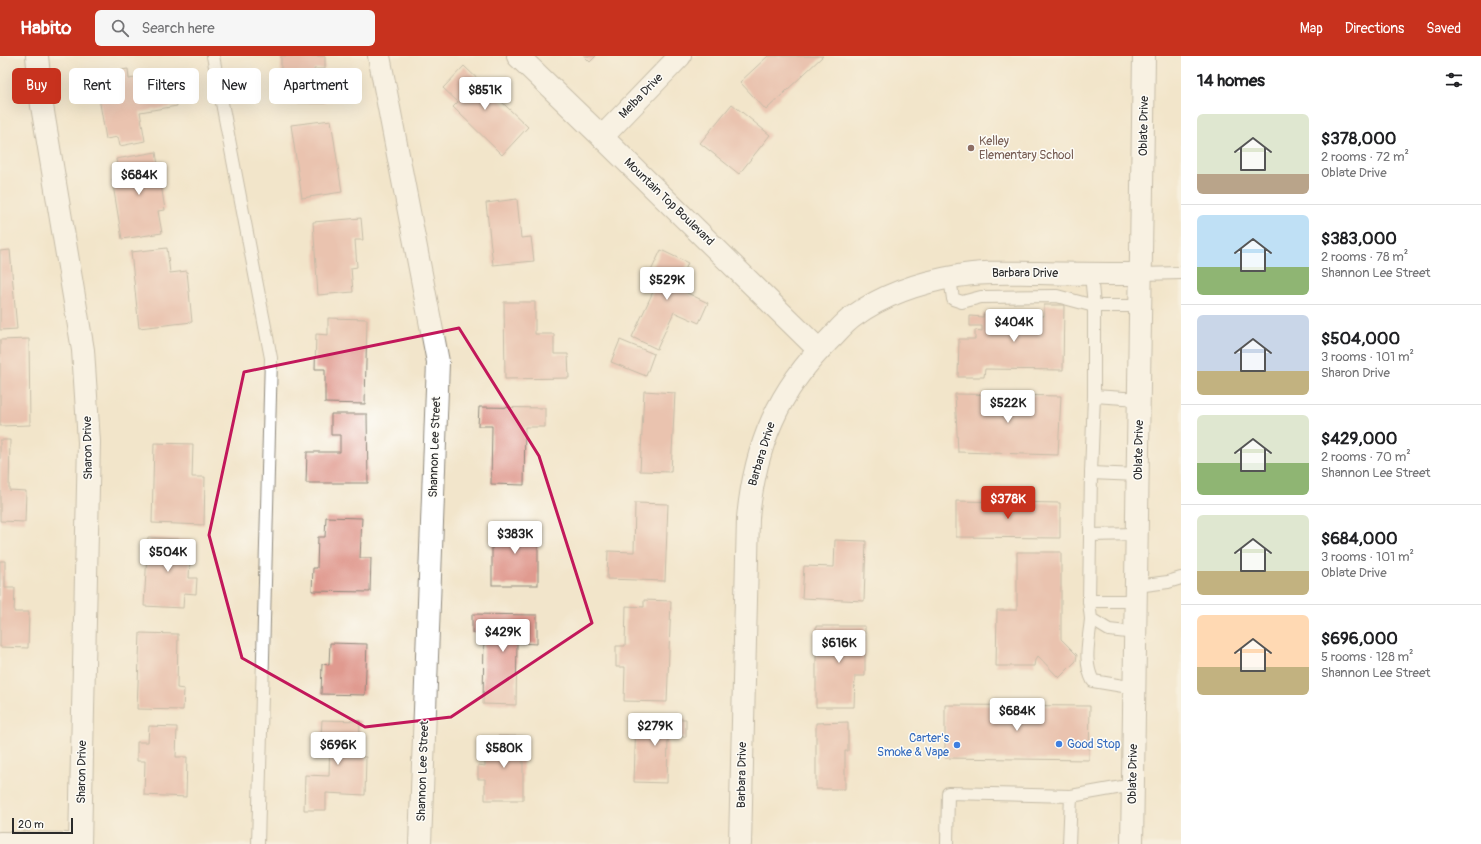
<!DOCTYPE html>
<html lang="en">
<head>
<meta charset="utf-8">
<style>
	:root { --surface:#fff; --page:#f6f6f6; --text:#202124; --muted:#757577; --line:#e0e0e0; --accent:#c8321e }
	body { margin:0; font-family:Pangolin,sans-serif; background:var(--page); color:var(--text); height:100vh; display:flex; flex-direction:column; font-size:15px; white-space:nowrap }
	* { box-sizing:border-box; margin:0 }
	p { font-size:13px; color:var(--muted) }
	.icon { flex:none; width:22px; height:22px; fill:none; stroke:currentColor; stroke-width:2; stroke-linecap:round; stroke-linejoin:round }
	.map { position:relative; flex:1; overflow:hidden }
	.panel { display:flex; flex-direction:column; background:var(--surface); width:300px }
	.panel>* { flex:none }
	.guide { position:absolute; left:12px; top:12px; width:380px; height:36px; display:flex; gap:8px }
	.scale { position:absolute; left:12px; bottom:10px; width:61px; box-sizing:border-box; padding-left:4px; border:2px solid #2b2b2b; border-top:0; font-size:11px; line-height:14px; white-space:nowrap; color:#2b2b2b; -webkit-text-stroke:3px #fdfcf7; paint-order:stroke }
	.price { position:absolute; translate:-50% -34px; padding:0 9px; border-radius:4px; background:#fff; color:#222; font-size:13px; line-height:26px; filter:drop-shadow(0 1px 2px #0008) }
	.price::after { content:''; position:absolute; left:50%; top:24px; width:12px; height:9px; margin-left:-6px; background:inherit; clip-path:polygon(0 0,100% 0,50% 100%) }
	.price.selected { background:var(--accent); color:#fff }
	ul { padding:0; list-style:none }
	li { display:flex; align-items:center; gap:12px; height:100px; padding:0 16px }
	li+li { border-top:1px solid var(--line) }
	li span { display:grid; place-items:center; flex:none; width:112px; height:80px; border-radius:6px; color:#555 }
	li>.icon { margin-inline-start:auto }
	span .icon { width:48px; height:48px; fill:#fffc; stroke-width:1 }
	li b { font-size:17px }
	h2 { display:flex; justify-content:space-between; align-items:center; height:48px; padding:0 16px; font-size:17px }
	.pill { padding:0 14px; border-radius:6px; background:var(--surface); box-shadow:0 4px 16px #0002; font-size:14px; line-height:36px }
	.pill.selected { background:var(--accent); color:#fff }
	header { display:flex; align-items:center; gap:24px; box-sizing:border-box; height:56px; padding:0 20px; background:var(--accent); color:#fff }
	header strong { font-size:19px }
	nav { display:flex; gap:22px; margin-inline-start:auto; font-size:14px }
	.search { width:280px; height:36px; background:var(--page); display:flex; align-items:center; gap:10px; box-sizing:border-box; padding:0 14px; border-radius:6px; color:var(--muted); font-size:15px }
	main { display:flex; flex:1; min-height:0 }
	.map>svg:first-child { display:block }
</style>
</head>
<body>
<header>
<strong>Habito</strong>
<div class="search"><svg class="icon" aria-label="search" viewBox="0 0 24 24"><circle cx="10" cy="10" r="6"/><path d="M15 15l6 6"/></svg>Search here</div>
<nav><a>Map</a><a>Directions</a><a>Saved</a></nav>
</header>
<main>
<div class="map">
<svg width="1181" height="788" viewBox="0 0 1181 788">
	<rect width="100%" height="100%" fill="#fdfcf7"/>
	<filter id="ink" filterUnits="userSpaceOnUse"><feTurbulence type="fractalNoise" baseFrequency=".025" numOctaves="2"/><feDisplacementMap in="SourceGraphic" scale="8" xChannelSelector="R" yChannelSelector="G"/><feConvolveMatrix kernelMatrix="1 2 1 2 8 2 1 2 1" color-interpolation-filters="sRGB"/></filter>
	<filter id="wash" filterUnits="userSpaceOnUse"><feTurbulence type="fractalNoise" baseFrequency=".012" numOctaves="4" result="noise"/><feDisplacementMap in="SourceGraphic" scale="16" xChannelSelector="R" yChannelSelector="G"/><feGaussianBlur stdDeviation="0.9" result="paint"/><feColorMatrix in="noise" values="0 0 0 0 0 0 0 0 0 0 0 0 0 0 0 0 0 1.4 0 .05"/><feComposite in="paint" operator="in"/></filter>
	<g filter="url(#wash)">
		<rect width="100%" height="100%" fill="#f2e5cb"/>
		<g id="blocks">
			<!-- building -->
			<g fill="#e09a8f">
				<path d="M281,0H325V13H314V23H325V47H281Z"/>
				<path d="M584,0H596L590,6Z"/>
				<path d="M768,0H823L766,54L740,26Z"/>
				<path d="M464,10L528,71L502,99L453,51L458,46L443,32Z"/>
				<path d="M128,13L129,23L171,16L177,50L140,56L145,85L120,90L118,81L106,83L95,18Z"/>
				<path d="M732,48L770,79L739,118L700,87Z"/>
				<path d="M331,64L342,136L302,142L291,69Z"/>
				<path d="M156,96L165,154L158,155L162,177L122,183L112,123L119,122L116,103Z"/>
				<path d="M517,143L521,182L531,181L534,205L493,209L486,147Z"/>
				<path d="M361,162L363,184H355L357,211L351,212L353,236L318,239L313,166Z"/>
				<path d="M167,192L170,217L187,215L192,266L139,272L131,196Z"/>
				<path d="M10,194L17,273L0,274V195Z"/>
				<path d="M661,194L688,207L677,232L708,247L699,267L674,256L657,293L632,281L659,223L649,219Z"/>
				<path d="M504,246H535V278H554V298H568L569,322L505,323Z"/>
				<path d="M1044,249H1064L1063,314L985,313L984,321H958L959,283H975V274L982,275V270H970V260L983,261V258L1044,260Z"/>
				<path d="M328,262L367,263L365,348L325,347V313H315L316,278L328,279Z"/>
				<path d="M29,283L30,369L0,370V284Z"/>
				<path d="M620,284L654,298L646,320L611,306Z"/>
				<path d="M644,335L675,337L671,416L640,415Z"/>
				<path d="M955,338L1061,340L1058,399L958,396Z"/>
				<path d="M479,351L545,352V371H525L524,429L491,428L492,370H478Z"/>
				<path d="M331,358H367L368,427H306L307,396H340V379H331Z"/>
				<path d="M0,384H10L9,434L26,435L25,466L0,465Z"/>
				<path d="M154,387L193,388L192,421H205L204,469L152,467Z"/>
				<path d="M956,445L1060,447V482L956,481Z"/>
				<path d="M635,447L668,448L665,525L607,523L608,495L634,496Z"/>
				<path d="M326,461L362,462L360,502H371L370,536L312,535L313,512H317L318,481H325Z"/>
				<rect x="492" y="469" width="46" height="60"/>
				<path d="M148,481L191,484L189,522H197L196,538L184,537L183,552L144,550Z"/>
				<path d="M835,484L866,485L864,545L802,542L804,510L834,511Z"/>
				<path d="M1017,496H1061V583L1077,599L1076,605L1059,622L1038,600L1035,604L1034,610H996L997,554H1017Z"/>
				<path d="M0,505H5V532H15L14,556H29L28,592L0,591Z"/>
				<path d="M644,544L671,545L667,646L624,645L625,611H616V590H625L626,550L644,551Z"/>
				<path d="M472,558L537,559V588L517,587L516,649L483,648L484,577H472Z"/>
				<path d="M816,570H865V620H855L854,651H816Z"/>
				<path d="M140,577L178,578L177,632L184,633L183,654L137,653Z"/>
				<path d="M330,587L367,588L365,639L321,638L322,608L329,609Z"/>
				<path d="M945,649L1090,650L1089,704L945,702Z"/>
				<path d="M636,662L686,663V681H668L667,727L634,726Z"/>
				<path d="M322,664L360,665L359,701H366L365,739L326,737V754H304L305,719L329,720L330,681H321Z"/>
				<path d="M848,666V695H845V733H816V667Z"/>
				<path d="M149,670L177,671L176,701H187L186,741L144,739L145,705H137V686H148Z"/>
				<path d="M498,680H523V744H485V723H478V709L485,710V687H498Z"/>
			</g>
		</g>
	</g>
	<g filter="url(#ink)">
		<use href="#blocks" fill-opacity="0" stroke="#8e887b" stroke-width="1"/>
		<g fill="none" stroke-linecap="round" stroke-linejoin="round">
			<!-- lane casing -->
			<g stroke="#8e887b" stroke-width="14">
				<g id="lane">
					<path d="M213,0L271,302L258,788"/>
					<path d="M1091,218L1094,250V340"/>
					<path d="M1142,218L1181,217"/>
					<path d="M950,222L953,243L962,246L981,241L1057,240L1094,250H1141"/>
					<path d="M1091,417L1138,419"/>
					<path d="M1090,479L1137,478"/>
					<path d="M1137,530L1168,526L1181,522"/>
					<path d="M1089,545H1136"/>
					<path d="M1091,563C1089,584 1083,606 1093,625L1135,632"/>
					<path d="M1136,577L1109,574L1091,563L1089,545L1091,417L1094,340L1139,343"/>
					<path d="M1071,740L1133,729"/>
					<path d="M947,788L948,737L1071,740L1069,788"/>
				</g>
			</g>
			<!-- street casing -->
			<g stroke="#8e887b" stroke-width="24">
				<g id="street">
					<path d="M37,0L42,50L83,294L89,386L80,788"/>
					<path d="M379,0L438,306L420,788"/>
					<path d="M518,0L602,81L819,294"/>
					<path d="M602,81L680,0"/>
					<path d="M740,788L748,462C755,390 778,334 830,283C838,275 845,266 854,260C883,239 922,226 958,220C984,215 1012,217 1039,217C1073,218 1107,218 1142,218"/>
				</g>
			</g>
			<!-- secondary casing -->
			<g stroke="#8e887b" stroke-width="24">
				<g id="secondary">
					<path d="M0,787L68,788"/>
					<path d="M1132,788L1144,0"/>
				</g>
			</g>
			<!-- lane -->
			<use href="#lane" stroke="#fff" stroke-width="12"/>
			<!-- street -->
			<use href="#street" stroke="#fff" stroke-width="22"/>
			<!-- secondary -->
			<use href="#secondary" stroke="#fff" stroke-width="22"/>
		</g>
	</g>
	<!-- marked area -->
	<path d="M0 0H1181V788H0ZM459,272L539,400L592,567L451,661L365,671L242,602L209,479L244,316Z" fill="#f2e5cb" fill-opacity=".55" fill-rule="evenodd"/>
	<path fill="none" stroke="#c2185b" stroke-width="3" stroke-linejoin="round" d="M459,272L539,400L592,567L451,661L365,671L242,602L209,479L244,316Z"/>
	<!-- markers -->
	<circle fill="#8d6e63" stroke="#fdfcf7" stroke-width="1.5" cx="971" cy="92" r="4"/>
	<g fill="#3f7fe0" stroke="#fdfcf7" stroke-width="1.5">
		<circle cx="1059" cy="688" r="4"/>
		<circle cx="957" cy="689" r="4"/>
	</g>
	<g text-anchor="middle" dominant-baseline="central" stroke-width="3" stroke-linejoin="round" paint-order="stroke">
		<!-- street labels -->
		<g font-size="12" fill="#2b2b2b" stroke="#fdfcf7">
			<text transform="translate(641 40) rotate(-46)">Melba Drive</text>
			<text transform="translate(1144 70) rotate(-89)">Oblate Drive</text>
			<text transform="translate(669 146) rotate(44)">Mountain Top Boulevard</text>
			<text x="1025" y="217">Barbara Drive</text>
			<text transform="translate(435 391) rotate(-88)">Shannon Lee Street</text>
			<text transform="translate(88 392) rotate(-91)">Sharon Drive</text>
			<text transform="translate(1139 394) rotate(-89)">Oblate Drive</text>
			<text transform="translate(762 398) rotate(-73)">Barbara Drive</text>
			<text transform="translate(423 715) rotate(-88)">Shannon Lee Street</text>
			<text transform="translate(82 716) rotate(-89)">Sharon Drive</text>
			<text transform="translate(1133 718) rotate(-89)">Oblate Drive</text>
			<text transform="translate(742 719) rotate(-89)">Barbara Drive</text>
		</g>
		<!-- education labels -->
		<g font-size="12" fill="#785e54" stroke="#fdfcf7" text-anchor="start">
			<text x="979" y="85">Kelley<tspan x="979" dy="14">Elementary School</tspan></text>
		</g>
		<!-- shop labels -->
		<g font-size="12" fill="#366cbe" stroke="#fdfcf7" text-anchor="end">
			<text x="949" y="682">Carter's<tspan x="949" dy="14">Smoke &amp; Vape</tspan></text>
			<text x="1067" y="688" text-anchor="start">Good Stop</text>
		</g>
	</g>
</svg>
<div class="scale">20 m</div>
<b class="price" style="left:485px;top:55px">$851K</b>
<b class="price" style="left:139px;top:140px">$684K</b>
<b class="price" style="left:667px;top:245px">$529K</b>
<b class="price" style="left:1014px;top:287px">$404K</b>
<b class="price" style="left:1008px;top:368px">$522K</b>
<b class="price selected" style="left:1008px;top:464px">$378K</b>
<b class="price" style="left:515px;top:499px">$383K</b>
<b class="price" style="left:168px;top:517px">$504K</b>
<b class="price" style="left:503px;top:597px">$429K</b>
<b class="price" style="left:839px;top:608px">$616K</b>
<b class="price" style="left:1017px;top:676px">$684K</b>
<b class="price" style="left:655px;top:691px">$279K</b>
<b class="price" style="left:338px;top:710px">$696K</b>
<b class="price" style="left:504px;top:713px">$580K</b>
<div class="guide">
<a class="pill selected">Buy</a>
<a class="pill">Rent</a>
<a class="pill">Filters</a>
<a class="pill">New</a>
<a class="pill">Apartment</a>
</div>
</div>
<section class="panel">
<h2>14 homes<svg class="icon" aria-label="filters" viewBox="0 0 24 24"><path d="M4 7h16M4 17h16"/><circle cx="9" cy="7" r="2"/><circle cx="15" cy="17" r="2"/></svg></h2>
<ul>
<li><span style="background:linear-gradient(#dfe7d0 75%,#b9a48a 0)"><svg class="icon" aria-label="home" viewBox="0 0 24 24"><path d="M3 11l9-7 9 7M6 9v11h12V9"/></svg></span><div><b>$378,000</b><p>2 rooms · 72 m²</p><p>Oblate Drive</p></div></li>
<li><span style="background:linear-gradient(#bfe0f5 65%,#8fb573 0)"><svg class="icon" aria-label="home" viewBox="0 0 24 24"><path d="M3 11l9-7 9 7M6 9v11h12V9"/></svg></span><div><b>$383,000</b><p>2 rooms · 78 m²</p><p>Shannon Lee Street</p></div></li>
<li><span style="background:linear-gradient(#c9d6e8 70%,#c2b280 0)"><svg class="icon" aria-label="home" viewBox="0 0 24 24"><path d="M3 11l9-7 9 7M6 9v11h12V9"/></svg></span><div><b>$504,000</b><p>3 rooms · 101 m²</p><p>Sharon Drive</p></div></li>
<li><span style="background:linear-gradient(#dfe7d0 60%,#8fb573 0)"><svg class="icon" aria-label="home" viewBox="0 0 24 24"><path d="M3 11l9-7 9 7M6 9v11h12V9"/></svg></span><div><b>$429,000</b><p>2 rooms · 70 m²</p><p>Shannon Lee Street</p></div></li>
<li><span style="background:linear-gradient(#dfe7d0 70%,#c2b280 0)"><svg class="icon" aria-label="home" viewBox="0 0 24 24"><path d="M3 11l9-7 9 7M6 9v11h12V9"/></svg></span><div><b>$684,000</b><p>3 rooms · 101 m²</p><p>Oblate Drive</p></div></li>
<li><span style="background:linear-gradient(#ffd9b3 65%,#c2b280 0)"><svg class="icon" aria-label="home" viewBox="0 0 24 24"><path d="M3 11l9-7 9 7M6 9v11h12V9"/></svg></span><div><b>$696,000</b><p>5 rooms · 128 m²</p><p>Shannon Lee Street</p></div></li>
</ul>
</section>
</main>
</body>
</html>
